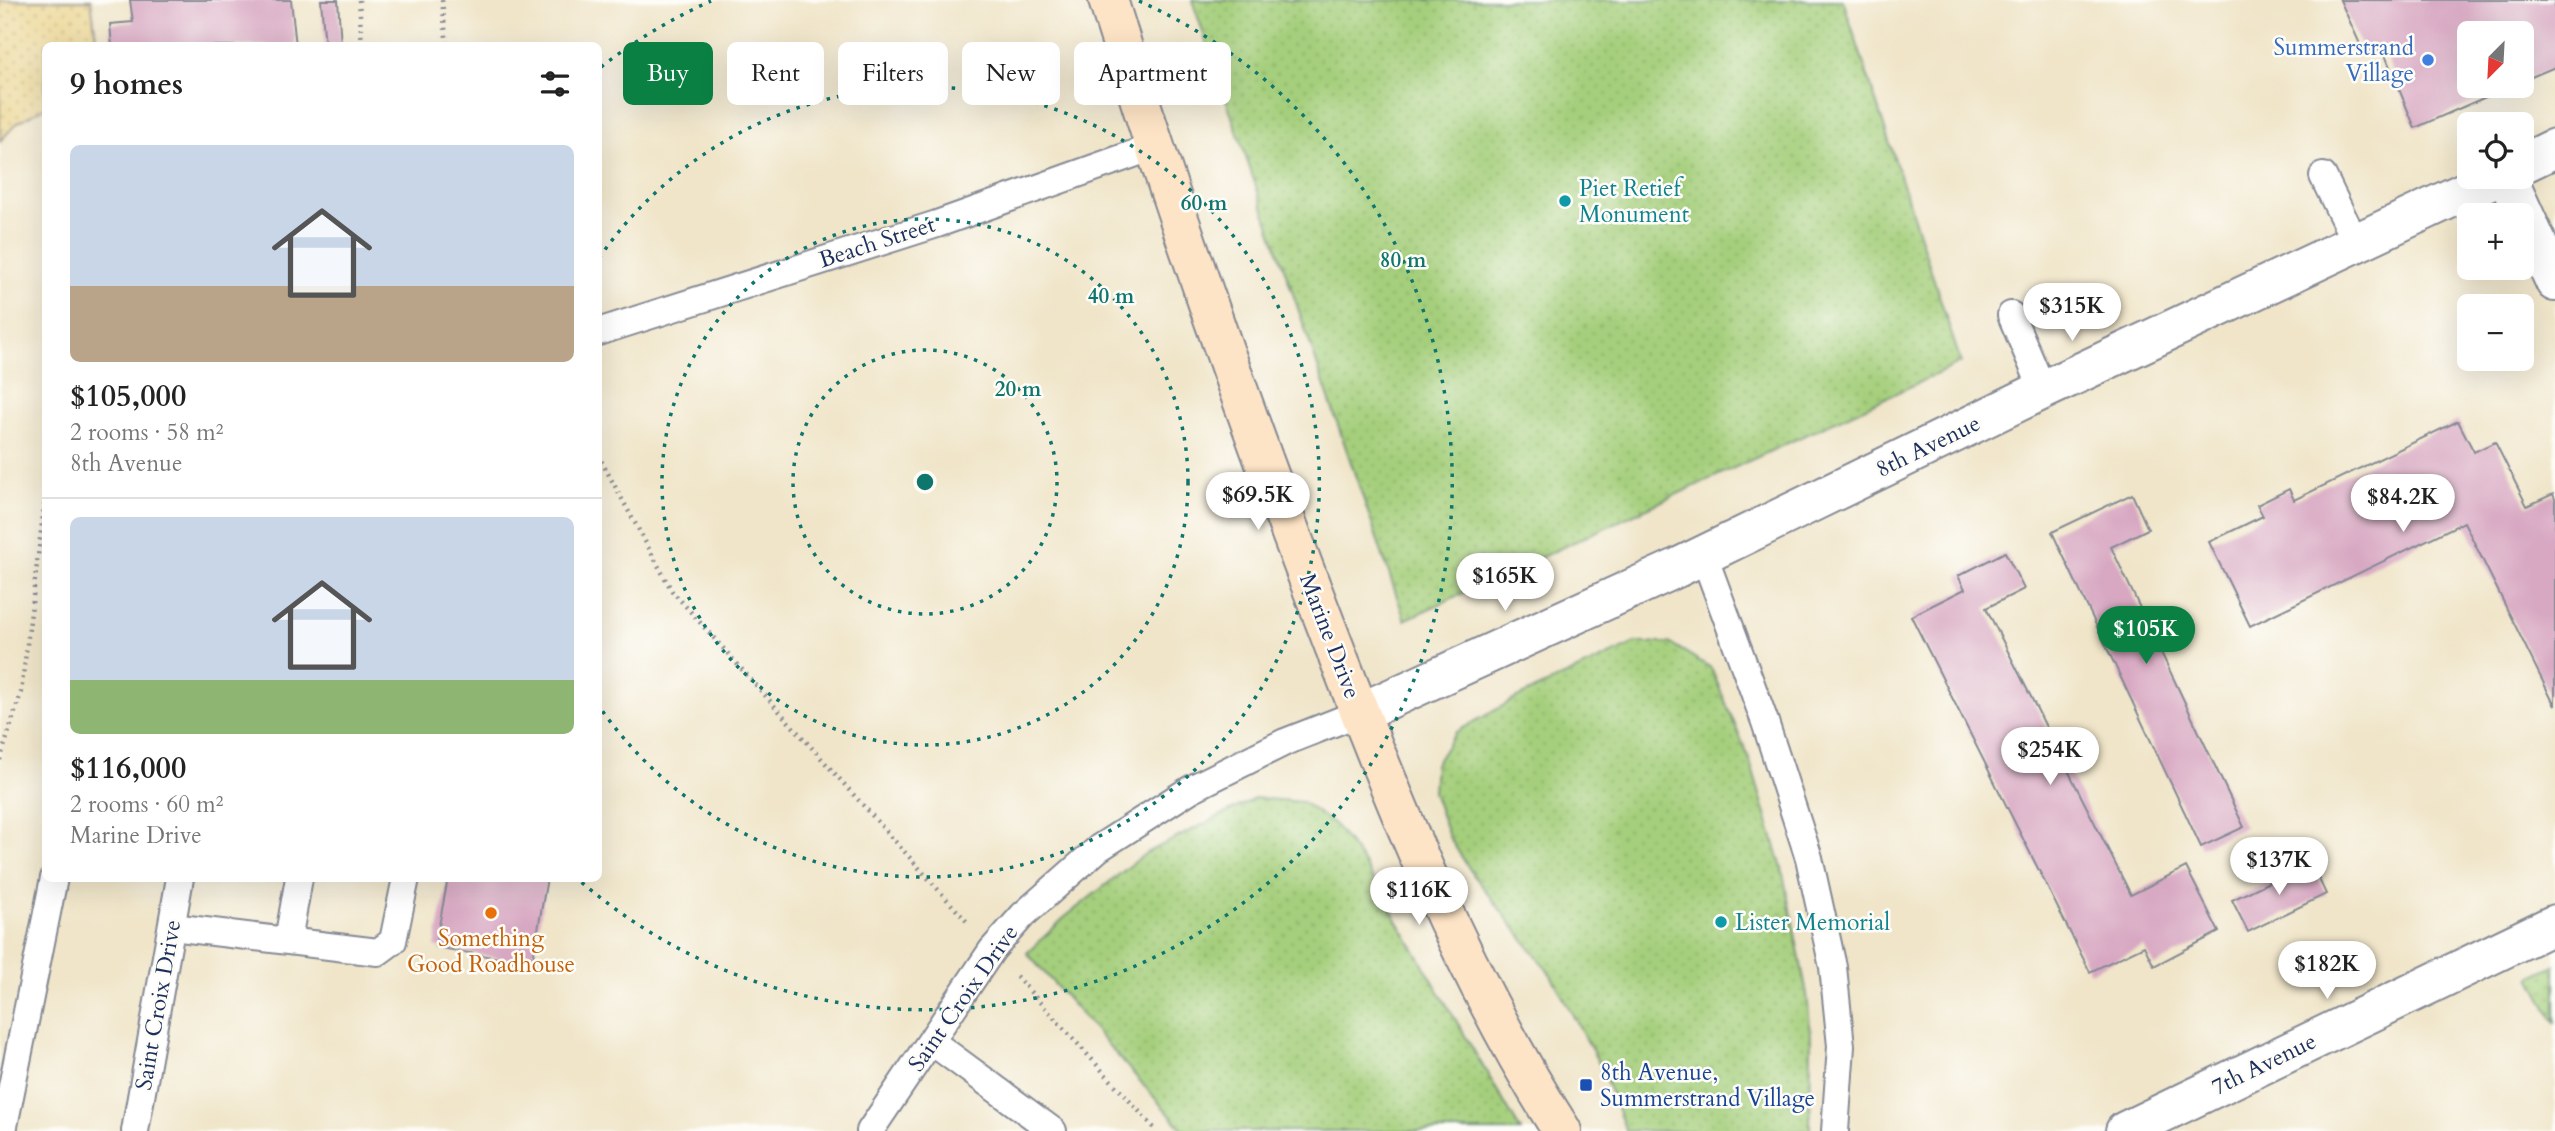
<!DOCTYPE html>
<html lang="en">
<head>
<meta charset="utf-8">
<style>
	:root { --surface:#fff; --page:#f6f6f6; --text:#222; --muted:#767676; --line:#e0e0e0; --accent:#0b8043 }
	body { margin:0; font-family:Cardo,serif; background:var(--page); color:var(--text); height:100vh; display:flex; flex-direction:column; font-size:26px; white-space:nowrap }
	* { box-sizing:border-box; margin:0 }
	p { font-size:23px; color:var(--muted) }
	.icon { flex:none; width:38px; height:38px; fill:none; stroke:currentColor; stroke-width:2; stroke-linecap:round; stroke-linejoin:round }
	.map { position:relative; flex:1; overflow:hidden }
	.panel { position:absolute; left:42px; top:42px; width:560px; height:840px; display:flex; flex-direction:column; background:var(--surface); border-radius:10px; box-shadow:0 7px 28px #0002 }
	.panel>* { flex:none }
	.hud { position:absolute; left:623px; top:42px; width:665px; height:63px; display:flex; gap:14px }
	.needle { width:46px; rotate:204deg }
	.buttons { position:absolute; left:2457px; top:21px; display:grid; gap:14px }
	.buttons a { display:grid; place-items:center; width:77px; height:77px; border-radius:10px; background:var(--surface); box-shadow:0 7px 28px #0002; font-size:35px }
	.price { position:absolute; translate:-50% -60px; padding:0 16px; border-radius:24px; background:#fff; color:#222; font-size:23px; line-height:46px; filter:drop-shadow(0 2px 4px #0008) }
	.price::after { content:''; position:absolute; left:50%; top:42px; width:21px; height:16px; margin-left:-10px; background:inherit; clip-path:polygon(0 0,100% 0,50% 100%) }
	.price.current { background:var(--accent); color:#fff }
	ul { padding:0; list-style:none }
	li { display:grid; align-content:center; gap:14px; height:371px; padding:0 28px }
	li+li { border-top:2px solid var(--line) }
	li span { display:grid; place-items:center; height:217px; border-radius:10px; color:#555 }
	li>.icon { margin-inline-start:auto }
	span .icon { width:126px; height:126px; fill:#fffc; stroke-width:1 }
	li b { font-size:30px }
	h2 { display:flex; justify-content:space-between; align-items:center; height:84px; padding:0 28px; font-size:30px }
	.tag { padding:0 24px; border-radius:10px; background:var(--surface); box-shadow:0 7px 28px #0002; font-size:24px; line-height:63px }
	.tag.current { background:var(--accent); color:#fff }
	.map>svg:first-child { display:block }
</style>
</head>
<body>
<div class="map">
<svg width="2555" height="1131" viewBox="0 0 2555 1131">
	<defs>
		<pattern id="grass-dots" width="8" height="8" patternUnits="userSpaceOnUse" patternTransform="scale(1.75)"><rect width="8" height="8" fill="#a5cf7b"/><path d="M2 2h.1M6 6h.1" fill="none" stroke="#8db26d" stroke-width="1.8" stroke-linecap="round"/></pattern>
		<pattern id="sand-dots" width="8" height="8" patternUnits="userSpaceOnUse" patternTransform="scale(1.75)"><rect width="8" height="8" fill="#eeda9e"/><path d="M2 2h.1M6 6h.1" fill="none" stroke="#ccbb8a" stroke-width="1.8" stroke-linecap="round"/></pattern>
	</defs>
	<rect width="100%" height="100%" fill="#fdfcf7"/>
	<filter id="ink" filterUnits="userSpaceOnUse"><feTurbulence type="fractalNoise" baseFrequency=".0143" numOctaves="2"/><feDisplacementMap in="SourceGraphic" scale="14" xChannelSelector="R" yChannelSelector="G"/><feConvolveMatrix kernelMatrix="1 2 1 2 8 2 1 2 1" color-interpolation-filters="sRGB"/></filter>
	<filter id="wash" filterUnits="userSpaceOnUse"><feTurbulence type="fractalNoise" baseFrequency=".00686" numOctaves="4" result="noise"/><feDisplacementMap in="SourceGraphic" scale="28" xChannelSelector="R" yChannelSelector="G"/><feGaussianBlur stdDeviation="1.57" result="paint"/><feColorMatrix in="noise" values="0 0 0 0 0 0 0 0 0 0 0 0 0 0 0 0 0 1.4 0 .05"/><feComposite in="paint" operator="in"/></filter>
	<g filter="url(#wash)">
		<rect width="100%" height="100%" fill="#f0e5c9"/>
		<!-- grass -->
		<g fill="url(#grass-dots)" stroke="#607f6c" stroke-width="2">
			<path d="M1192,0H1843L1961,363L1405,620Z"/>
			<path d="M1635,643H1670L1711,668L1749,758L1782,868L1807,994L1811,1036L1810,1131H1626L1600,1065L1551,975L1472,873L1449,837L1433,792L1435,764L1456,732L1519,697Z"/>
			<path d="M1256,798L1302,802L1334,824L1363,862L1521,1131H1184L1027,953L1064,918L1146,853Z"/>
			<path d="M2555,965V1023L2531,977Z"/>
		</g>
		<!-- sand -->
		<path fill="url(#sand-dots)" stroke="#84847e" stroke-width="2" d="M0,0H91L97,45L46,46L45,107L17,123L0,141Z"/>
		<g id="blocks">
			<!-- building -->
			<g fill="#d8a8c2">
				<path d="M130,0H291L296,46H112L110,24L133,22Z"/>
				<path d="M321,0H338L341,46H325Z"/>
				<path d="M2340,0H2555V67L2522,81V33H2469V86H2511L2415,128L2383,50L2364,53Z"/>
				<path d="M2458,421L2474,452L2495,442L2527,506L2553,494L2555,499V706L2464,522L2250,626L2209,542L2263,516L2257,505L2289,489L2294,500Z"/>
				<path d="M2132,494L2148,529L2111,547L2244,827L2201,847L2052,532Z"/>
				<path d="M2005,552L2024,589L1986,608L2131,895L2186,867L2219,932L2154,966L2144,946L2090,972L1911,616L1965,589L1958,576Z"/>
				<path d="M2311,862L2326,894L2248,932L2232,900Z"/>
				<path d="M448,878H547L532,964L435,947Z"/>
			</g>
		</g>
	</g>
	<g filter="url(#ink)">
		<use href="#blocks" fill-opacity="0" stroke="#868a94" stroke-width="2"/>
		<g fill="none" stroke-linecap="round" stroke-linejoin="round">
			<!-- lane casing -->
			<g stroke="#868a94" stroke-width="30">
				<g id="lane">
					<path d="M2323,176L2356,244"/>
					<path d="M2011,315L2043,390"/>
					<path d="M598,332L937,224L1153,147"/>
					<path d="M1704,556L1765,722L1809,858L1833,967L1841,1046L1835,1131"/>
					<path d="M172,927L378,952L393,941L406,878"/>
					<path d="M288,940L299,878"/>
					<path d="M932,1042L1053,1131"/>
					<path d="M3,1131L54,878"/>
					<path d="M135,1131L180,878"/>
					<path d="M870,1131L992,950L1023,915L1099,848L1191,789L1285,742L1359,713"/>
				</g>
			</g>
			<!-- street casing -->
			<g stroke="#868a94" stroke-width="42">
				<g id="street">
					<path d="M2522,164L2555,148"/>
					<path d="M2507,177L2555,282"/>
					<path d="M1359,713L1677,568L2043,390L2496,177"/>
					<path d="M2125,1131L2555,924"/>
				</g>
			</g>
			<!-- secondary casing -->
			<g stroke="#868a94" stroke-width="42">
				<path id="secondary" d="M1108,0C1173,209 1245,416 1324,620C1391,795 1461,973 1562,1131"/>
			</g>
			<!-- path -->
			<g stroke="#868a94" stroke-width="4.5" stroke-dasharray="2 5" stroke-linecap="butt">
				<path d="M359,0L362,46"/>
				<path d="M442,0L447,46"/>
				<path d="M598,455L672,591L968,923"/>
				<path d="M0,760L21,693L46,491"/>
				<path d="M1016,976L1157,1131"/>
			</g>
			<!-- lane -->
			<use href="#lane" stroke="#fff" stroke-width="26"/>
			<!-- street -->
			<use href="#street" stroke="#fff" stroke-width="38"/>
			<!-- secondary -->
			<use href="#secondary" stroke="#fee4c6" stroke-width="38"/>
		</g>
	</g>
	<!-- distance rings -->
	<g fill="none" stroke="#0f766e" stroke-width="3.5" stroke-dasharray="3.5 7">
		<circle cx="925" cy="482" r="132"/>
		<circle cx="925" cy="482" r="263"/>
		<path d="M599 258A395 395 0 1 1 599 706"/>
		<path d="M601 67A527 527 0 0 1 711 1M1139 1A527 527 0 1 1 579 880"/>
	</g>
	<!-- markers -->
	<circle fill="#3f7fe0" stroke="#fdfcf7" stroke-width="2.5" cx="2428" cy="60" r="7"/>
	<g fill="#0f9aa8" stroke="#fdfcf7" stroke-width="2.5">
		<circle cx="1565" cy="201" r="7"/>
		<circle cx="1721" cy="922" r="7"/>
	</g>
	<circle fill="#e8710a" stroke="#fdfcf7" stroke-width="2.5" cx="491" cy="913" r="7"/>
	<rect fill="#1a4fb4" stroke="#fdfcf7" stroke-width="2.5" x="1579" y="1078" width="14" height="14" rx="3.5"/>
	<g text-anchor="middle" dominant-baseline="central" stroke-width="5" stroke-linejoin="round" paint-order="stroke">
		<!-- shop labels -->
		<g font-size="23" fill="#366cbe" stroke="#fdfcf7" text-anchor="end">
			<text x="2414" y="47">Summerstrand<tspan x="2414" dy="26">Village</tspan></text>
		</g>
		<!-- culture labels -->
		<g font-size="23" fill="#0d838f" stroke="#fdfcf7" text-anchor="start">
			<text x="1579" y="188">Piet Retief<tspan x="1579" dy="26">Monument</tspan></text>
			<text x="1735" y="922">Lister Memorial</text>
		</g>
		<!-- street labels -->
		<g font-size="23" fill="#1b2f5e" stroke="#fdfcf7">
			<text transform="translate(877 242) rotate(-18)">Beach Street</text>
			<text transform="translate(1928 446) rotate(-26)">8th Avenue</text>
			<text transform="translate(1330 636) rotate(69)">Marine Drive</text>
			<text transform="translate(963 998) rotate(-55)">Saint Croix Drive</text>
			<text transform="translate(158 1005) rotate(-80)">Saint Croix Drive</text>
			<text transform="translate(2264 1064) rotate(-26)">7th Avenue</text>
		</g>
		<!-- food labels -->
		<g font-size="23" fill="#c56008" stroke="#fdfcf7">
			<text x="491" y="938">Something<tspan x="491" dy="26">Good Roadhouse</tspan></text>
		</g>
		<!-- transit labels -->
		<g font-size="23" fill="#164399" stroke="#fdfcf7" text-anchor="start">
			<text x="1600" y="1072">8th Avenue,<tspan x="1600" dy="26">Summerstrand Village</tspan></text>
		</g>
	</g>
	<circle cx="925" cy="482" r="10" fill="#0f766e" stroke="#fdfcf7" stroke-width="3.5"/>
	<g font-size="21" text-anchor="middle" font-weight="bold" fill="#0f766e" stroke="#fdfcf7" stroke-width="5" stroke-linejoin="round" paint-order="stroke">
		<text x="1204" y="210">60 m</text>
		<text x="1403" y="267">80 m</text>
		<text x="1111" y="303">40 m</text>
		<text x="1018" y="396">20 m</text>
	</g>
</svg>
<div class="buttons">
<a><svg class="needle" viewBox="-14 -14 28 28"><path d="M0-13l5 13h-10z" fill="#e53935"/><path d="M0 13l5-13h-10z" fill="#767676"/></svg></a>
<a><svg class="icon" aria-label="locate" viewBox="0 0 24 24"><circle cx="12" cy="12" r="6"/><path d="M12 2v4M12 18v4M2 12h4M18 12h4"/></svg></a>
<a>+</a>
<a>−</a>
</div>
<b class="price" style="left:2072px;top:343px">$315K</b>
<b class="price" style="left:1258px;top:532px">$69.5K</b>
<b class="price" style="left:2403px;top:534px">$84.2K</b>
<b class="price" style="left:1505px;top:613px">$165K</b>
<b class="price current" style="left:2146px;top:666px">$105K</b>
<b class="price" style="left:2050px;top:787px">$254K</b>
<b class="price" style="left:2279px;top:897px">$137K</b>
<b class="price" style="left:1419px;top:927px">$116K</b>
<b class="price" style="left:2327px;top:1001px">$182K</b>
<div class="hud">
<a class="tag current">Buy</a>
<a class="tag">Rent</a>
<a class="tag">Filters</a>
<a class="tag">New</a>
<a class="tag">Apartment</a>
</div>
<section class="panel">
<h2>9 homes<svg class="icon" aria-label="filters" viewBox="0 0 24 24"><path d="M4 7h16M4 17h16"/><circle cx="9" cy="7" r="2"/><circle cx="15" cy="17" r="2"/></svg></h2>
<ul>
<li><span style="background:linear-gradient(#c9d6e8 65%,#b9a48a 0)"><svg class="icon" aria-label="home" viewBox="0 0 24 24"><path d="M3 11l9-7 9 7M6 9v11h12V9"/></svg></span><div><b>$105,000</b><p>2 rooms · 58 m²</p><p>8th Avenue</p></div></li>
<li><span style="background:linear-gradient(#c9d6e8 75%,#8fb573 0)"><svg class="icon" aria-label="home" viewBox="0 0 24 24"><path d="M3 11l9-7 9 7M6 9v11h12V9"/></svg></span><div><b>$116,000</b><p>2 rooms · 60 m²</p><p>Marine Drive</p></div></li>
</ul>
</section>
</div>
</body>
</html>
